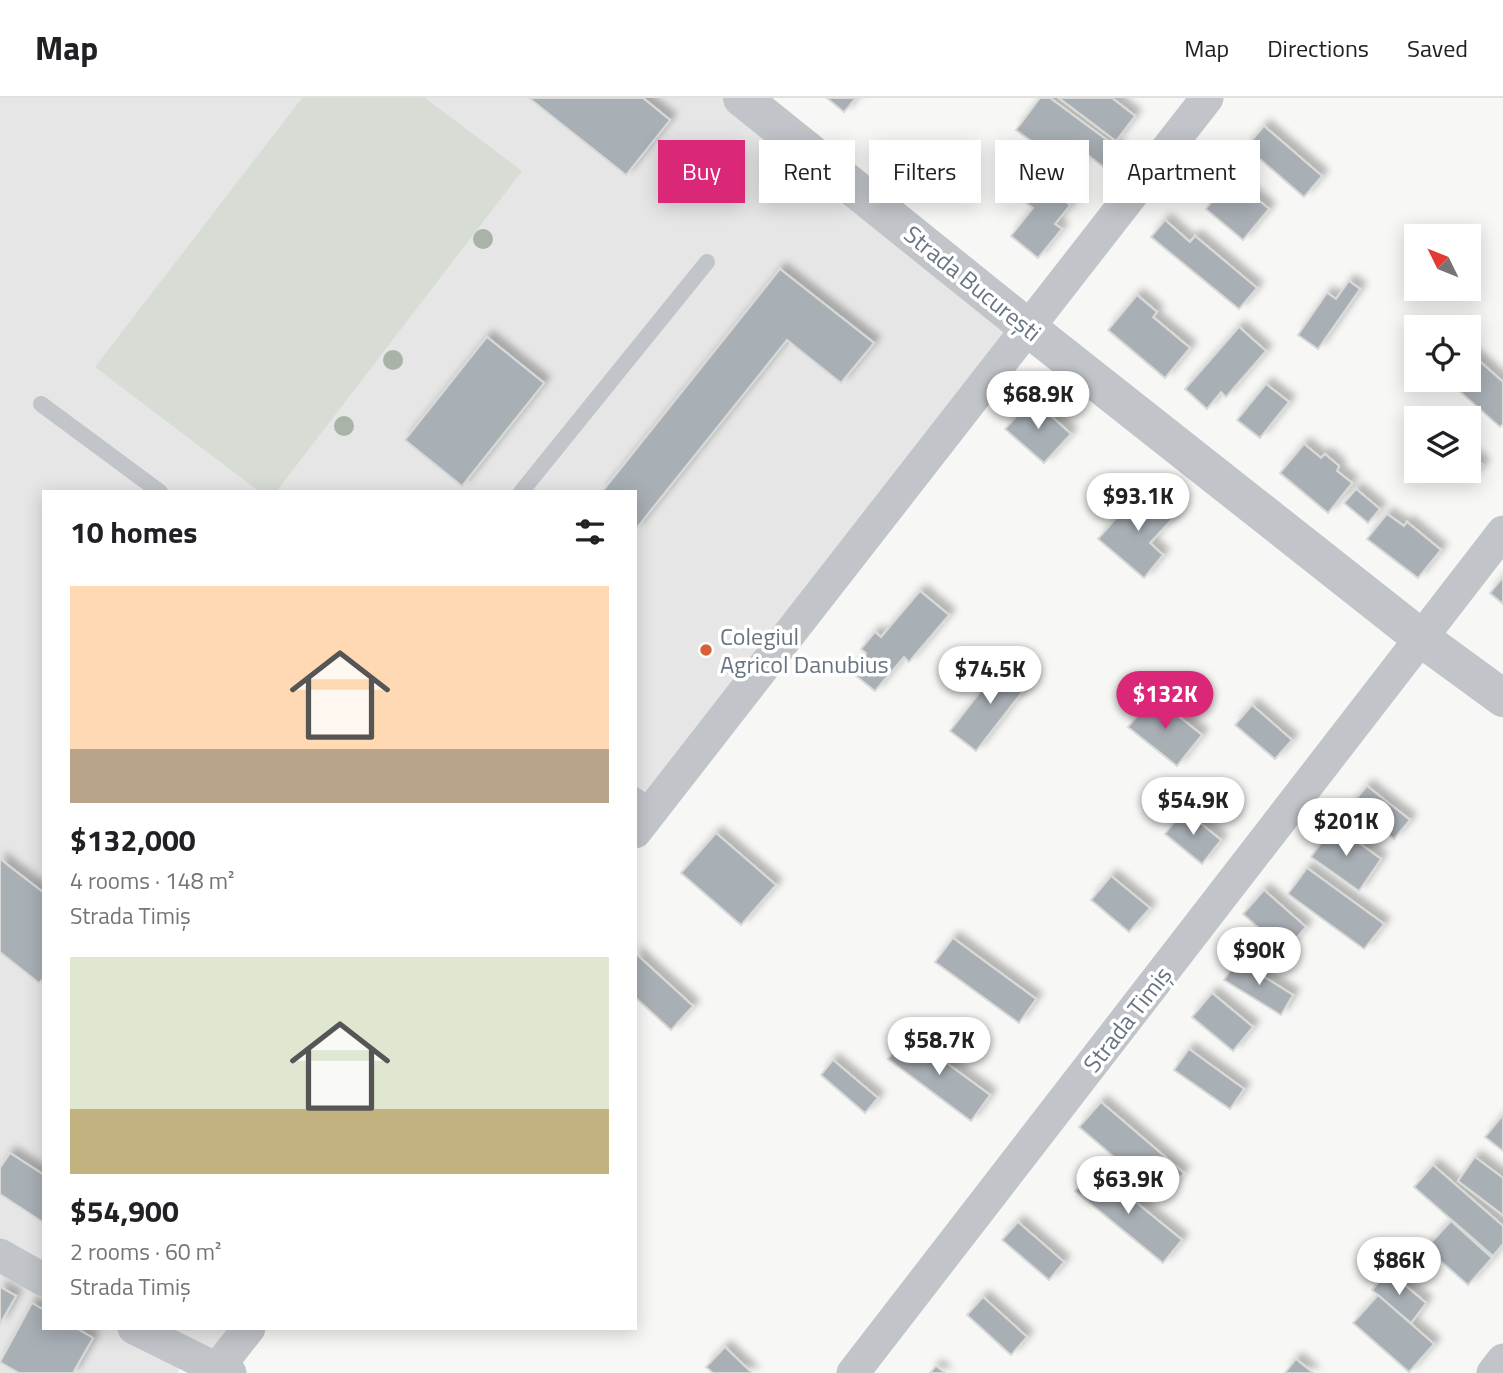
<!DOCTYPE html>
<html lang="en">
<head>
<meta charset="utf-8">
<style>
	:root { --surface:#fff; --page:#f6f6f6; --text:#202124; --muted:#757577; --line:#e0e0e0; --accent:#db2777 }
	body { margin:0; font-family:"Titillium Web",sans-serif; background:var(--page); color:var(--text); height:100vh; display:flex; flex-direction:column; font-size:26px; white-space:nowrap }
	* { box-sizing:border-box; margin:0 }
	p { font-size:23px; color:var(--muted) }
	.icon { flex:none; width:38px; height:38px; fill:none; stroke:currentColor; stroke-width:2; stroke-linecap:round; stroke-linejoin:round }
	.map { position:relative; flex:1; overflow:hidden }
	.side { position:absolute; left:42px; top:392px; width:595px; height:840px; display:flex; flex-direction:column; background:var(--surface); border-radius:0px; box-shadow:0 4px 18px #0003 }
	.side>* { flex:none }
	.banner { position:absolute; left:658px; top:42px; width:665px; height:63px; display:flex; gap:14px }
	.needle { width:46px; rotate:313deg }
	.fabs { position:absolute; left:1404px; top:126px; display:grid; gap:14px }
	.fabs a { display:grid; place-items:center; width:77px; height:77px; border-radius:0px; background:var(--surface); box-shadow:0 4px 18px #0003; font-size:35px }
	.price { position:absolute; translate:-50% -60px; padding:0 16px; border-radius:24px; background:#fff; color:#222; font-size:23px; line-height:46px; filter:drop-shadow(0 2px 4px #0008) }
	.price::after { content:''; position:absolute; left:50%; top:42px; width:21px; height:16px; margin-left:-10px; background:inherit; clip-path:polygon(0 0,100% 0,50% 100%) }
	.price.current { background:var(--accent); color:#fff }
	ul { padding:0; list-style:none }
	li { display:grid; align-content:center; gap:14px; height:371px; padding:0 28px }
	li span { display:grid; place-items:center; height:217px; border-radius:0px; color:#555 }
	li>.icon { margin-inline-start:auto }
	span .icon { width:126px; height:126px; fill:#fffc; stroke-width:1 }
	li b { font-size:30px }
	h2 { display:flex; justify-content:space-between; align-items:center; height:84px; padding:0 28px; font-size:30px }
	.chip { padding:0 24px; border-radius:0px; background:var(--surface); box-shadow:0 4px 18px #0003; font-size:24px; line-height:63px }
	.chip.current { background:var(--accent); color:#fff }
	header { display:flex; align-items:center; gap:42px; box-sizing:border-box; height:98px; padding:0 35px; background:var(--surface); border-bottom:2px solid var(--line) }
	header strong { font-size:33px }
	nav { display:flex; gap:38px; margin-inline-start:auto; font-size:24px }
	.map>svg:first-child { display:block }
</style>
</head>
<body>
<header>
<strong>Map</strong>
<nav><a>Map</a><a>Directions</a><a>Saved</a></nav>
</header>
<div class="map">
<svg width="1503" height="1275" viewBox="0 0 1503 1275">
	<defs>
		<filter id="shadow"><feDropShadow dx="6" dy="-6" stdDeviation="3.5" flood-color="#0004"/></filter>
	</defs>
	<rect width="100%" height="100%" fill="#f7f7f5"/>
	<!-- built -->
	<g fill="#e5e6e5">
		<path d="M0,0H742L1027,229L635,734V394H44V1182L0,1157Z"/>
		<path d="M0,1170L44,1193V1230H116L182,1264L178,1275H0Z"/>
		<path d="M134,1230H249L217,1271Z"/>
	</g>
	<!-- green -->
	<path fill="#d7dcd4" d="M302,0H425L522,73L276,394H260L95,269Z"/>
	<!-- building -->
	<g fill="#a8afb5" stroke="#d9d9d7" stroke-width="2" filter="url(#shadow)">
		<path d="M529,0H643L670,22L626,77Z"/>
		<path d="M827,0H856L844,14Z"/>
		<path d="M1040,0H1050L1119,51L1105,70L1089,58L1083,66L1064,52L1057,62L1016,32Z"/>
		<path d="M1059,0H1112L1135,18L1116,43Z"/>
		<path d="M1264,28L1322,78L1304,99L1246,49Z"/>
		<path d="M1221,70L1269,111L1243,142L1206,111L1213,102L1202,93Z"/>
		<path d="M1036,79L1070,107L1055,126L1062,131L1038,160L1011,138L1033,110L1019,99Z"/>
		<path d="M1165,122L1190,144L1195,138L1257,190L1239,211L1151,139Z"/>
		<path d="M780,171L874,245L841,285L787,242L635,432V394H602Z"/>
		<path d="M1349,183L1360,191L1318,251L1298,237L1327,195L1336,201Z"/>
		<path d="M1137,197L1157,214L1153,219L1190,250L1165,280L1108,232Z"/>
		<path d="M1239,229L1266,253L1226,299L1221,294L1207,311L1185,291Z"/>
		<path d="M487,239L544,285L462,388L405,342Z"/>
		<path d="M1468,253L1503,284V326L1500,329L1447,282H1468Z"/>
		<path d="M1266,286L1289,304L1260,340L1237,322Z"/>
		<path d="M1032,301L1071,336L1044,365L1005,331Z"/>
		<path d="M1304,346L1321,360L1325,356L1339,368L1337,373L1352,385L1328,415L1280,375Z"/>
		<path d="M1468,354L1483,367L1473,379L1467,373H1468Z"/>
		<path d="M1141,391L1174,419L1150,445L1163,457L1144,480L1098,441Z"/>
		<path d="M1356,391L1380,411L1368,425L1344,405Z"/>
		<path d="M1387,416L1404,428L1407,424L1441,452L1418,480L1367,441Z"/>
		<path d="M1503,479V506L1490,495Z"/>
		<path d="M920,493L949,517L909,564L904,559L875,593L850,573L866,555L861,551L875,534L881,539Z"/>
		<path d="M1004,563L1030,584L976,653L950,633Z"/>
		<path d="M1153,598L1202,637L1177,668L1128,629Z"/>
		<path d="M1252,607L1292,642L1275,661L1235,627Z"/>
		<path d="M1367,688L1410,722L1394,741L1351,707Z"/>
		<path d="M1184,712L1221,742L1202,766L1165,736Z"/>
		<path d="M1334,727L1381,761L1359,793L1311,759Z"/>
		<path d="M716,735L776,787L741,827L681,775Z"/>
		<path d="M0,761L44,795V880L39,885L0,854Z"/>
		<path d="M1307,770L1384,826L1364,851L1288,796Z"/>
		<path d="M1111,778L1150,810L1129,834L1091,802Z"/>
		<path d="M1264,792L1306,829L1285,853L1243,816Z"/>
		<path d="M953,840L1036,901L1019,925L935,864Z"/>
		<path d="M635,855L693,908L671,932L635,899Z"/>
		<path d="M1237,862L1293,897L1281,917L1224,882Z"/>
		<path d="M1212,895L1253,929L1233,953L1192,919Z"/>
		<path d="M907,936L990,997L971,1023L888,961Z"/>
		<path d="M1189,951L1244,991L1230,1011L1174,972Z"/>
		<path d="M833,962L878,1000L865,1015L821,977Z"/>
		<path d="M1101,1004L1184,1075L1162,1100L1079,1029Z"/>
		<path d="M1503,1017V1053L1485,1039Z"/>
		<path d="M10,1055L44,1077V1125L0,1096V1070Z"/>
		<path d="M1475,1059L1503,1080V1117L1458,1083Z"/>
		<path d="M1433,1067L1503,1128V1146L1493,1158L1414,1089Z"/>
		<path d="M1094,1070L1182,1142L1163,1165L1075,1093Z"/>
		<path d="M1451,1123L1492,1160L1468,1187L1426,1150Z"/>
		<path d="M1018,1124L1064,1164L1049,1182L1002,1142Z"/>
		<path d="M1388,1173L1426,1205L1411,1225L1372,1192Z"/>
		<path d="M0,1189L16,1198L0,1226Z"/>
		<path d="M1378,1197L1434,1246L1409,1274L1353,1225Z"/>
		<path d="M983,1199L1027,1239L1011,1257L967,1217Z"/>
		<path d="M32,1205L44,1212V1230H76L93,1240L73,1275H19L0,1264Z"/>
		<path d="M725,1249L752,1275H713L706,1269Z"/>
		<path d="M1296,1261L1313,1275H1285Z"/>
		<path d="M936,1268L945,1275H930Z"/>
	</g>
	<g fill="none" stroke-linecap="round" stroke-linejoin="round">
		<!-- service -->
		<g stroke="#c1c4c8" stroke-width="16">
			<path d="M41,306L160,394"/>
			<path d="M521,394L707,164"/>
			<path d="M635,697L654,710"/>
		</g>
		<!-- minor -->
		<g stroke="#c1c4c8" stroke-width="33">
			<path d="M635,734L1207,0"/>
			<path d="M0,1157L44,1182"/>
			<path d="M134,1230L217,1271L230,1275"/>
			<path d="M217,1271L249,1230"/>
			<path d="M853,1275L1503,434"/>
			<path d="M1493,1275L1503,1262"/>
		</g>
		<!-- tertiary -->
		<path stroke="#c1c4c8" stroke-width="38" d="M742,0L1027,229L1421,540L1503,600"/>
	</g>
	<!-- trees -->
	<g fill="#a9b3a7">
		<circle cx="483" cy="141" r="10"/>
		<circle cx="393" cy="262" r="10"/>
		<circle cx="344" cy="328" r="10"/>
	</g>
	<!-- markers -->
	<circle fill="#d76034" stroke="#fff" stroke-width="2.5" cx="706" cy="552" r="7"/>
	<g text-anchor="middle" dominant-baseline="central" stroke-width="7" stroke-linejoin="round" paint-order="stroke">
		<!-- street labels -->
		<g font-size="24" fill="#687683" stroke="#fff">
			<text transform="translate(973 185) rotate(39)">Strada București</text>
			<text transform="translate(1127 921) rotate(-52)">Strada Timiș</text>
		</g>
		<!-- poi labels -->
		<g font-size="24" fill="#687683" stroke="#fff" text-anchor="start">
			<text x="720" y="538">Colegiul<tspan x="720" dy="28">Agricol Danubius</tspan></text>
		</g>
	</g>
</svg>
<div class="fabs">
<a><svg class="needle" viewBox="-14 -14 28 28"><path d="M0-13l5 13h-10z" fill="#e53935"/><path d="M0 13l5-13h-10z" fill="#757577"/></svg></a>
<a><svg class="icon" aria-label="locate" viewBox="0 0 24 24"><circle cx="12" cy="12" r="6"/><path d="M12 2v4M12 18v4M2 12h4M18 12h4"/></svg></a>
<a><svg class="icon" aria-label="layers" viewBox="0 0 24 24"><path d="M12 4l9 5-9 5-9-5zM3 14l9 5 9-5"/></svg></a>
</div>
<b class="price" style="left:1038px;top:333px">$68.9K</b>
<b class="price" style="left:1138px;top:435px">$93.1K</b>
<b class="price" style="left:990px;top:608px">$74.5K</b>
<b class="price current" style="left:1165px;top:633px">$132K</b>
<b class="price" style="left:1193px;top:739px">$54.9K</b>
<b class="price" style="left:1346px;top:760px">$201K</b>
<b class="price" style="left:1259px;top:889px">$90K</b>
<b class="price" style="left:939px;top:979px">$58.7K</b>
<b class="price" style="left:1128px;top:1118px">$63.9K</b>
<b class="price" style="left:1399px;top:1199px">$86K</b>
<div class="banner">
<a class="chip current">Buy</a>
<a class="chip">Rent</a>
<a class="chip">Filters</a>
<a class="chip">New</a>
<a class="chip">Apartment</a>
</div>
<section class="side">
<h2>10 homes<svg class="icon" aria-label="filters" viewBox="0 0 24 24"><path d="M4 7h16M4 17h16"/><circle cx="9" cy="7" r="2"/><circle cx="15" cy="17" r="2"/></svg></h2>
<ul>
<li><span style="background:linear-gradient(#ffd9b3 75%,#b9a48a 0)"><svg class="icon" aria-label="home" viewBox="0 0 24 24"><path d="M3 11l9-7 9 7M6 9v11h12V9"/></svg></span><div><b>$132,000</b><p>4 rooms · 148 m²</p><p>Strada Timiș</p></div></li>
<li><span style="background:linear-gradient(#dfe7d0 70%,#c2b280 0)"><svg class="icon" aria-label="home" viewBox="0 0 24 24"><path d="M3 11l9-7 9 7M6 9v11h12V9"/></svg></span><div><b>$54,900</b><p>2 rooms · 60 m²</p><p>Strada Timiș</p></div></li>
</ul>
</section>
</div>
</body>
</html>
